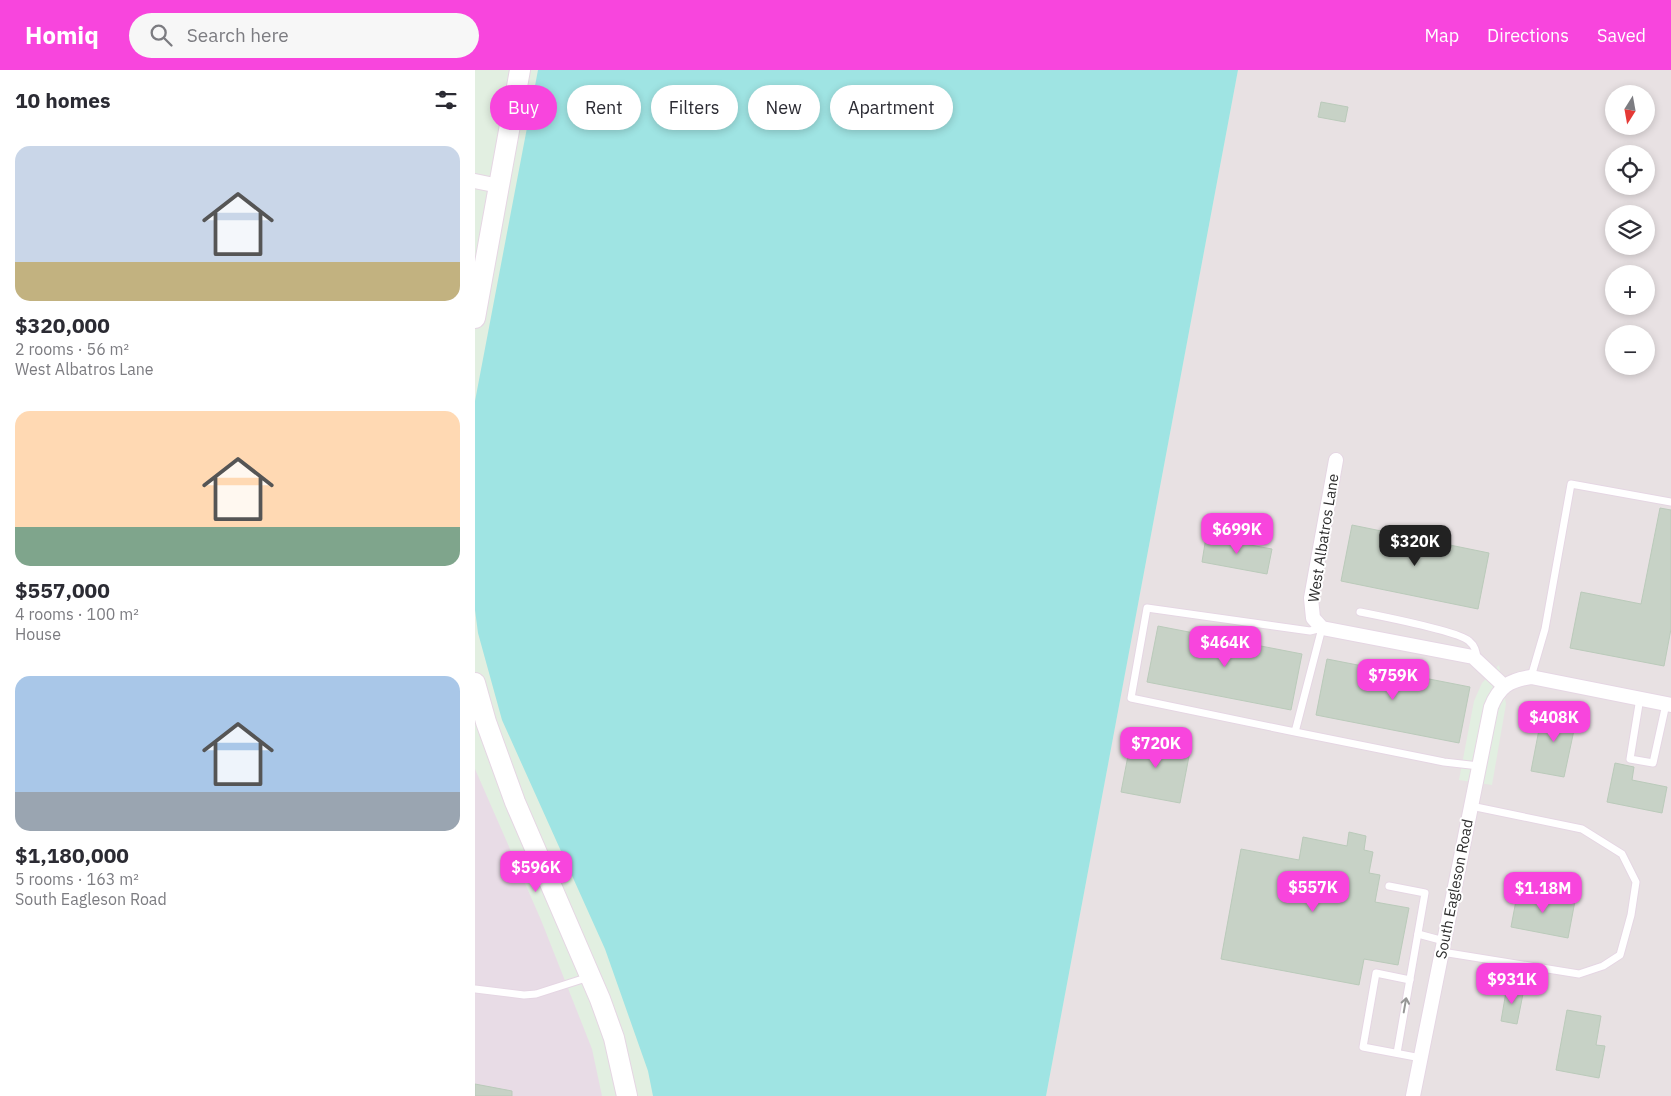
<!DOCTYPE html>
<html lang="en">
<head>
<meta charset="utf-8">
<style>
	:root { --surface:#fff; --page:#f7f7f7; --text:#2b2b33; --muted:#7c7c81; --accent:#f845dd }
	body { margin:0; font-family:"IBM Plex Sans",sans-serif; background:var(--page); color:var(--text); height:100vh; display:flex; flex-direction:column; font-size:19px; white-space:nowrap }
	* { box-sizing:border-box; margin:0 }
	p { font-size:16px; color:var(--muted) }
	.icon { flex:none; width:28px; height:28px; fill:none; stroke:currentColor; stroke-width:2; stroke-linecap:round; stroke-linejoin:round }
	.map { position:relative; flex:1; overflow:hidden }
	.side { display:flex; flex-direction:column; background:var(--surface); width:475px }
	.side>* { flex:none }
	.top-card { position:absolute; left:15px; top:15px; width:475px; height:45px; display:flex; gap:10px }
	.needle { width:32px; rotate:191deg }
	.fabs { position:absolute; left:1130px; top:15px; display:grid; gap:10px }
	.fabs a { display:grid; place-items:center; width:50px; height:50px; border-radius:50%; background:var(--surface); box-shadow:0 2px 8px #0003; font-size:25px }
	.price { position:absolute; translate:-50% -42px; padding:0 11px; border-radius:10px; background:var(--accent); color:#fff; font-size:16px; line-height:32px; filter:drop-shadow(0 1px 2px #0008) }
	.price::after { content:''; position:absolute; left:50%; top:30px; width:15px; height:11px; margin-left:-8px; background:inherit; clip-path:polygon(0 0,100% 0,50% 100%) }
	.price.selected { background:#222; color:#fff }
	ul { padding:0; list-style:none }
	li { display:grid; align-content:center; gap:10px; height:265px; padding:0 15px }
	li span { display:grid; place-items:center; height:155px; border-radius:15px; color:#555 }
	li>.icon { margin-inline-start:auto }
	span .icon { width:90px; height:90px; fill:#fffc; stroke-width:1 }
	li b { font-size:21px }
	h2 { display:flex; justify-content:space-between; align-items:center; height:60px; padding:0 15px; font-size:21px }
	.tag { padding:0 18px; border-radius:22px; background:var(--surface); box-shadow:0 2px 8px #0003; font-size:18px; line-height:45px }
	.tag.selected { background:var(--accent); color:#fff }
	header { display:flex; align-items:center; gap:30px; box-sizing:border-box; height:70px; padding:0 25px; background:var(--accent); color:#fff }
	header strong { font-size:24px }
	nav { display:flex; gap:28px; margin-inline-start:auto; font-size:18px }
	.search { width:350px; height:45px; background:var(--page); display:flex; align-items:center; gap:12px; box-sizing:border-box; padding:0 18px; border-radius:28px; color:var(--muted); font-size:19px }
	main { display:flex; flex:1; min-height:0 }
	.map>svg:first-child { display:block }
</style>
</head>
<body>
<header>
<strong>Homiq</strong>
<div class="search"><svg class="icon" aria-label="search" viewBox="0 0 24 24"><circle cx="10" cy="10" r="6"/><path d="M15 15l6 6"/></svg>Search here</div>
<nav><a>Map</a><a>Directions</a><a>Saved</a></nav>
</header>
<main>
<section class="side">
<h2>10 homes<svg class="icon" aria-label="filters" viewBox="0 0 24 24"><path d="M4 7h16M4 17h16"/><circle cx="9" cy="7" r="2"/><circle cx="15" cy="17" r="2"/></svg></h2>
<ul>
<li><span style="background:linear-gradient(#c9d6e8 75%,#c2b280 0)"><svg class="icon" aria-label="home" viewBox="0 0 24 24"><path d="M3 11l9-7 9 7M6 9v11h12V9"/></svg></span><div><b>$320,000</b><p>2 rooms · 56 m²</p><p>West Albatros Lane</p></div></li>
<li><span style="background:linear-gradient(#ffd9b3 75%,#7fa58c 0)"><svg class="icon" aria-label="home" viewBox="0 0 24 24"><path d="M3 11l9-7 9 7M6 9v11h12V9"/></svg></span><div><b>$557,000</b><p>4 rooms · 100 m²</p><p>House</p></div></li>
<li><span style="background:linear-gradient(#a9c7e8 75%,#9aa5b1 0)"><svg class="icon" aria-label="home" viewBox="0 0 24 24"><path d="M3 11l9-7 9 7M6 9v11h12V9"/></svg></span><div><b>$1,180,000</b><p>5 rooms · 163 m²</p><p>South Eagleson Road</p></div></li>
</ul>
</section>
<div class="map">
<svg width="1196" height="1026" viewBox="0 0 1196 1026">
	<rect width="100%" height="100%" fill="#e2efe1"/>
	<!-- industrial -->
	<path fill="#e8e1e3" fill-rule="evenodd" d="M763,0H1196V1026H571ZM1139,24H1171V56H1139ZM1139,84H1171V116H1139ZM1139,144H1171V176H1139ZM1139,204H1171V236H1139ZM1139,264H1171V296H1139ZM1024,595L1031,634L1017,715L984,710L999,631L1007,613Z"/>
	<!-- airport -->
	<path fill="#e8dce6" d="M0,699L66,850L117,979L127,1026H0Z"/>
	<!-- green -->
	<path fill="#9fe4e3" d="M63,0H763L571,1026H178L173,1001L130,879L27,650L3,563L0,540V331Z"/>
	<!-- building -->
	<g fill="#c7d2c6" stroke="#bacaba">
		<path d="M846,32L873,37L870,52L843,47Z"/>
		<path d="M1185,438L1196,440V559L1189,596L1095,578L1106,522L1166,534Z"/>
		<path d="M877,455L1014,483L1003,539L866,511Z"/>
		<path d="M731,467L797,479L792,504L727,492Z"/>
		<path d="M683,556L827,584L816,640L672,612Z"/>
		<path d="M852,589L995,617L984,673L841,645Z"/>
		<path d="M1068,639L1102,646L1089,707L1056,701Z"/>
		<path d="M657,665L716,676L705,733L646,722Z"/>
		<path d="M1140,693L1159,697L1157,710L1192,717L1187,743L1132,732Z"/>
		<path d="M874,762L891,766L889,780L898,782L894,803L905,805L900,832L934,838L923,895L889,889L884,915L746,889L766,779L824,790L828,767L872,776Z"/>
		<path d="M1043,820L1100,831L1093,868L1036,857Z"/>
		<path d="M1032,916L1049,919L1042,954L1026,951Z"/>
		<path d="M1092,940L1126,946L1121,975L1130,976L1124,1008L1081,1000Z"/>
		<path d="M0,1014L37,1021V1026H0Z"/>
	</g>
	<g fill="none" stroke-linecap="round" stroke-linejoin="round">
		<!-- lane casing -->
		<g stroke="#e5d6e3" stroke-width="9">
			<g id="lane">
				<path d="M885,542C905,546 983,561 994,571C1000,576 1001,581 1002,588"/>
				<path d="M1056,607L1070,559L1096,414L1196,432"/>
				<path d="M1165,628L1155,689L1178,693L1191,634"/>
				<path d="M820,662L847,558L835,561L672,538L656,628L820,662L969,692L1004,696"/>
				<path d="M914,816L950,823L922,983"/>
				<path d="M943,864L969,871"/>
				<path d="M967,882L1104,904L1128,896L1145,885L1156,845L1161,812L1147,784L1107,759L996,736"/>
				<path d="M935,910L901,903L888,977L946,988"/>
				<path d="M0,919L49,925L61,924L114,907"/>
			</g>
		</g>
		<!-- street casing -->
		<g stroke="#e5d6e3" stroke-width="16">
			<g id="street">
				<path d="M0,111L24,116"/>
				<path d="M861,390L836,528L838,548L847,558L998,587L1028,615"/>
				<path d="M938,1026L1016,637C1024,617 1034,610 1056,607L1196,635"/>
			</g>
		</g>
		<!-- secondary casing -->
		<g stroke="#e5d6e3" stroke-width="22">
			<g id="secondary">
				<path d="M0,248L45,0"/>
				<path d="M0,613L11,652L40,732L125,929L139,968L152,1026"/>
			</g>
		</g>
		<!-- lane -->
		<use href="#lane" stroke="#fff" stroke-width="7"/>
		<!-- street -->
		<use href="#street" stroke="#fff" stroke-width="14"/>
		<!-- secondary -->
		<use href="#secondary" stroke="#fff" stroke-width="20"/>
	</g>
	<!-- one-way arrows -->
	<defs><path id="oneway-shaft" d="M-6 0H5M1.5-3L5.5 0L1.5 3" fill="none" stroke-width="1.6" stroke-linecap="round" stroke-linejoin="round" transform="scale(1.25)"/></defs>
	<use stroke="#969696" href="#oneway-shaft" transform="translate(930 935) rotate(-80)"/>
	<g text-anchor="middle" dominant-baseline="central" stroke-width="4" stroke-linejoin="round" paint-order="stroke">
		<!-- street labels -->
		<g font-size="15" fill="#2e2e2e" stroke="#fff">
			<text transform="translate(848 468) rotate(-81)">West Albatros Lane</text>
			<text transform="translate(979 819) rotate(-79)">South Eagleson Road</text>
		</g>
	</g>
</svg>
<div class="fabs">
<a><svg class="needle" viewBox="-14 -14 28 28"><path d="M0-13l5 13h-10z" fill="#e53935"/><path d="M0 13l5-13h-10z" fill="#7c7c81"/></svg></a>
<a><svg class="icon" aria-label="locate" viewBox="0 0 24 24"><circle cx="12" cy="12" r="6"/><path d="M12 2v4M12 18v4M2 12h4M18 12h4"/></svg></a>
<a><svg class="icon" aria-label="layers" viewBox="0 0 24 24"><path d="M12 4l9 5-9 5-9-5zM3 14l9 5 9-5"/></svg></a>
<a>+</a>
<a>−</a>
</div>
<b class="price" style="left:762px;top:485px">$699K</b>
<b class="price selected" style="left:940px;top:497px">$320K</b>
<b class="price" style="left:750px;top:598px">$464K</b>
<b class="price" style="left:918px;top:631px">$759K</b>
<b class="price" style="left:1079px;top:673px">$408K</b>
<b class="price" style="left:681px;top:699px">$720K</b>
<b class="price" style="left:61px;top:823px">$596K</b>
<b class="price" style="left:838px;top:843px">$557K</b>
<b class="price" style="left:1068px;top:844px">$1.18M</b>
<b class="price" style="left:1037px;top:935px">$931K</b>
<div class="top-card">
<a class="tag selected">Buy</a>
<a class="tag">Rent</a>
<a class="tag">Filters</a>
<a class="tag">New</a>
<a class="tag">Apartment</a>
</div>
</div>
</main>
</body>
</html>
